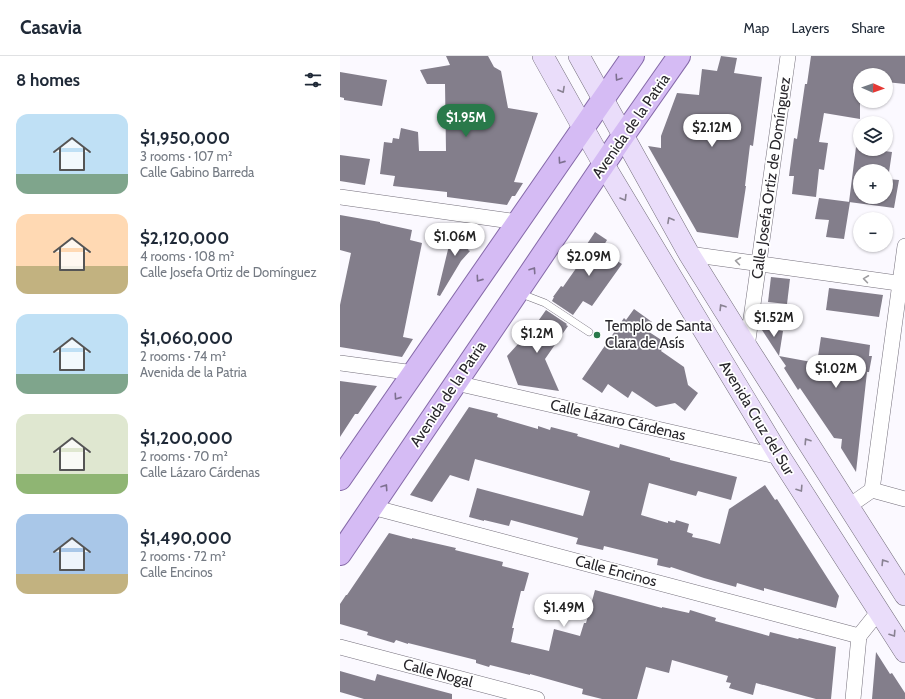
<!DOCTYPE html>
<html lang="en">
<head>
<meta charset="utf-8">
<style>
	:root { --surface:#fff; --page:#f2f2f3; --text:#1f2937; --muted:#747a83; --line:#e0e1e3; --accent:#29794a }
	body { margin:0; font-family:Cabin,sans-serif; background:var(--page); color:var(--text); height:100vh; display:flex; flex-direction:column; font-size:15px; white-space:nowrap }
	* { box-sizing:border-box; margin:0 }
	p { font-size:13px; color:var(--muted) }
	.icon { flex:none; width:22px; height:22px; fill:none; stroke:currentColor; stroke-width:2; stroke-linecap:round; stroke-linejoin:round }
	.map { position:relative; flex:1; overflow:hidden }
	.side { display:flex; flex-direction:column; background:var(--surface); width:340px }
	.side>* { flex:none }
	.needle { width:26px; rotate:92deg }
	.fabs { position:absolute; left:513px; top:12px; display:grid; gap:8px }
	.fabs a { display:grid; place-items:center; width:40px; height:40px; border-radius:50%; background:var(--surface); box-shadow:0 1px 3px #0004; font-size:20px }
	.price { position:absolute; translate:-50% -34px; padding:0 9px; border-radius:14px; background:#fff; color:#222; font-size:13px; line-height:26px; filter:drop-shadow(0 1px 2px #0008) }
	.price::after { content:''; position:absolute; left:50%; top:24px; width:12px; height:9px; margin-left:-6px; background:inherit; clip-path:polygon(0 0,100% 0,50% 100%) }
	.price.selected { background:var(--accent); color:#fff }
	ul { padding:0; list-style:none }
	li { display:flex; align-items:center; gap:12px; height:100px; padding:0 16px }
	li span { display:grid; place-items:center; flex:none; width:112px; height:80px; border-radius:12px; color:#555 }
	li>.icon { margin-inline-start:auto }
	span .icon { width:48px; height:48px; fill:#fffc; stroke-width:1 }
	li b { font-size:17px }
	h2 { display:flex; justify-content:space-between; align-items:center; height:48px; padding:0 16px; font-size:17px }
	header { display:flex; align-items:center; gap:24px; box-sizing:border-box; height:56px; padding:0 20px; background:var(--surface); border-bottom:1px solid var(--line) }
	header strong { font-size:19px }
	nav { display:flex; gap:22px; margin-inline-start:auto; font-size:14px }
	main { display:flex; flex:1; min-height:0 }
	.map>svg:first-child { display:block }
</style>
</head>
<body>
<header>
<strong>Casavia</strong>
<nav><a>Map</a><a>Layers</a><a>Share</a></nav>
</header>
<main>
<section class="side">
<h2>8 homes<svg class="icon" aria-label="filters" viewBox="0 0 24 24"><path d="M4 7h16M4 17h16"/><circle cx="9" cy="7" r="2"/><circle cx="15" cy="17" r="2"/></svg></h2>
<ul>
<li><span style="background:linear-gradient(#bfe0f5 75%,#7fa58c 0)"><svg class="icon" aria-label="home" viewBox="0 0 24 24"><path d="M3 11l9-7 9 7M6 9v11h12V9"/></svg></span><div><b>$1,950,000</b><p>3 rooms · 107 m²</p><p>Calle Gabino Barreda</p></div></li>
<li><span style="background:linear-gradient(#ffd9b3 65%,#c2b280 0)"><svg class="icon" aria-label="home" viewBox="0 0 24 24"><path d="M3 11l9-7 9 7M6 9v11h12V9"/></svg></span><div><b>$2,120,000</b><p>4 rooms · 108 m²</p><p>Calle Josefa Ortiz de Domínguez</p></div></li>
<li><span style="background:linear-gradient(#bfe0f5 75%,#7fa58c 0)"><svg class="icon" aria-label="home" viewBox="0 0 24 24"><path d="M3 11l9-7 9 7M6 9v11h12V9"/></svg></span><div><b>$1,060,000</b><p>2 rooms · 74 m²</p><p>Avenida de la Patria</p></div></li>
<li><span style="background:linear-gradient(#dfe7d0 75%,#8fb573 0)"><svg class="icon" aria-label="home" viewBox="0 0 24 24"><path d="M3 11l9-7 9 7M6 9v11h12V9"/></svg></span><div><b>$1,200,000</b><p>2 rooms · 70 m²</p><p>Calle Lázaro Cárdenas</p></div></li>
<li><span style="background:linear-gradient(#a9c7e8 75%,#c2b280 0)"><svg class="icon" aria-label="home" viewBox="0 0 24 24"><path d="M3 11l9-7 9 7M6 9v11h12V9"/></svg></span><div><b>$1,490,000</b><p>2 rooms · 72 m²</p><p>Calle Encinos</p></div></li>
</ul>
</section>
<div class="map">
<svg width="565" height="643" viewBox="0 0 565 643">
	<rect width="100%" height="100%" fill="#fbf9ff"/>
	<!-- building -->
	<g fill="#837e8b" fill-rule="evenodd">
		<path d="M106,0H148L154,11L161,15L168,52L198,57L174,126L183,127L175,140H172L167,149L107,141V136L53,130L55,120L40,118L44,86L52,87L53,82L59,83L61,72L78,76L79,95H106L105,28H87L80,14L110,9Z"/>
		<path d="M381,0L397,2L394,17L422,21L413,90L410,89L405,130H406L398,182L357,176L308,90L321,92V80L337,37L359,39L362,13L377,15Z"/>
		<path d="M471,0H565V28L546,26V19H520V63L484,57L479,86L488,87L484,114L479,113L476,141L452,138L454,120H449L454,82L457,83L465,28H467Z"/>
		<path d="M0,16L47,24L42,50L4,44V42L0,41Z"/>
		<path d="M516,91L520,92V93H528L552,96L548,123L559,124L554,152L509,146ZM520,115H546V141H520Z"/>
		<path d="M0,99L30,103L25,129L0,125Z"/>
		<path d="M479,142L510,146L504,183L486,181L489,164L475,163Z"/>
		<path d="M0,159L40,166V167L72,174L70,184L82,187L63,281L73,283L62,301L0,291V249L11,197L0,194Z"/>
		<path d="M255,176L267,184L264,189L277,198L274,203L282,208L252,250L243,245L233,259L212,245L214,241H213L221,230L223,231L251,191L247,188Z"/>
		<path d="M112,177L136,180L128,194L130,195L121,205L100,240L97,239Z"/>
		<path d="M431,221L450,223L447,248L428,246Z"/>
		<path d="M489,232L543,239L539,261L486,254Z"/>
		<path d="M294,253L312,266L306,274L326,287L321,295L344,311L348,329L358,337L345,355L335,347L316,351L292,335L288,342L268,328L262,337L242,323L284,262L286,264Z"/>
		<path d="M206,254L227,268L226,269L228,270L205,303L219,335L178,329L167,300L178,288L184,285Z"/>
		<path d="M420,271L443,275L439,300Z"/>
		<path d="M481,281L530,289L529,300H532L529,316H527L516,416L501,392L502,383L494,382L460,332L458,334L444,312L446,310L439,300L477,307Z"/>
		<path d="M0,325L37,330L18,358H15L0,381Z"/>
		<path d="M129,351L158,358L157,361L198,373V370L210,374L211,371L238,378L237,380L279,392L280,388L330,402V404L397,421L391,444L358,435L356,440L309,427L301,459L328,467V465L335,467L336,464L349,468L347,476L353,478L352,481L366,484L380,488L389,453L425,429L435,444L437,443L499,540L496,552L424,532V535L397,527L396,531L364,522L331,511L330,512L317,509L318,503L264,490L263,494L236,488L238,482L171,464L169,470L144,464V465L129,461L137,432L243,460L250,435L135,403L129,425L110,419L92,446L70,439Z"/>
		<path d="M49,477L72,483V482L116,492L115,494L163,506L162,510L189,517L184,535H181L172,572H174L171,586L209,595L214,573L240,580L244,567H246L255,534L322,552V551L349,557L350,554L376,562L375,565L429,580L430,576L458,583L459,582L496,591L491,643H476L416,627L413,639L389,632L391,627L386,626L388,620L332,604L329,617L306,611L297,643H262L242,638L243,633L190,618V619L150,609L149,611L136,607V604L68,587V588L56,584L54,587L27,579L28,576L0,568V548L6,539H7Z"/>
		<path d="M536,596L550,618L552,617L565,637V643H532Z"/>
		<path d="M0,615L35,625L37,618L44,620L112,638V643H24L0,636Z"/>
	</g>
	<g fill="none" stroke-linecap="round" stroke-linejoin="round">
		<!-- lane casing -->
		<g stroke="#746f7b" stroke-width="8">
			<path id="lane" d="M179,237L205,247L249,276"/>
		</g>
		<!-- street casing -->
		<g stroke="#746f7b" stroke-width="16">
			<g id="street">
				<path d="M0,141L178,166"/>
				<path d="M349,198L565,228"/>
				<path d="M407,291L448,0"/>
				<path d="M0,307L74,317"/>
				<path d="M116,327L440,401"/>
				<path d="M532,434L565,443"/>
				<path d="M509,450L532,434L565,190"/>
				<path d="M32,451L519,580"/>
				<path d="M519,580L539,555"/>
				<path d="M0,591L197,643"/>
				<path d="M513,643L519,580"/>
			</g>
		</g>
		<!-- secondary casing -->
		<g stroke="#746f7b" stroke-width="22">
			<g id="secondary">
				<path d="M203,0L264,109L440,401L565,596"/>
				<path d="M239,0L349,198L407,291L565,539"/>
			</g>
		</g>
		<!-- primary casing -->
		<g stroke="#866aa9" stroke-width="24">
			<g id="primary">
				<path d="M0,423L293,0"/>
				<path d="M0,498L283,80L339,0"/>
			</g>
		</g>
		<!-- lane -->
		<use href="#lane" stroke="#fff" stroke-width="7"/>
		<!-- street -->
		<use href="#street" stroke="#fff" stroke-width="15"/>
		<!-- secondary -->
		<use href="#secondary" stroke="#eaddfa" stroke-width="21"/>
		<!-- primary -->
		<use href="#primary" stroke="#d5bbf4" stroke-width="22"/>
	</g>
	<!-- one-way arrows -->
	<defs><path id="oneway-chevron" d="M-2-3.5L2.5 0L-2 3.5" fill="none" stroke-width="1.6" stroke-linecap="round" stroke-linejoin="round"/></defs>
	<g stroke="#7e7090">
		<use href="#oneway-chevron" transform="translate(278 22) rotate(124)"/>
		<use href="#oneway-chevron" transform="translate(221 105) rotate(125)"/>
		<use href="#oneway-chevron" transform="translate(193 214) rotate(-56)"/>
		<use href="#oneway-chevron" transform="translate(139 223) rotate(125)"/>
		<use href="#oneway-chevron" transform="translate(57 341) rotate(125)"/>
		<use href="#oneway-chevron" transform="translate(45 431) rotate(-56)"/>
	</g>
	<g stroke="#898292">
		<use href="#oneway-chevron" transform="translate(222 34) rotate(61)"/>
		<use href="#oneway-chevron" transform="translate(284 142) rotate(59)"/>
		<use href="#oneway-chevron" transform="translate(330 164) rotate(-119)"/>
		<use href="#oneway-chevron" transform="translate(382 251) rotate(-122)"/>
		<use href="#oneway-chevron" transform="translate(467 385) rotate(-123)"/>
		<use href="#oneway-chevron" transform="translate(460 433) rotate(57)"/>
		<use href="#oneway-chevron" transform="translate(544 506) rotate(-122)"/>
		<use href="#oneway-chevron" transform="translate(553 578) rotate(57)"/>
	</g>
	<g stroke="#9e9da0">
		<use href="#oneway-chevron" transform="translate(398 205) rotate(-172)"/>
		<use href="#oneway-chevron" transform="translate(526 223) rotate(-172)"/>
	</g>
	<!-- markers -->
	<circle fill="#29794a" stroke="#fff" stroke-width="1.5" cx="257" cy="279" r="4"/>
	<g text-anchor="middle" dominant-baseline="central" stroke-width="3.5" stroke-linejoin="round" paint-order="stroke">
		<!-- street labels -->
		<g font-size="15" fill="#28262b" stroke="#fff">
			<text transform="translate(291 70) rotate(-55)">Avenida de la Patria</text>
			<text transform="translate(431 122) rotate(-82)">Calle Josefa Ortiz de Domínguez</text>
			<text transform="translate(108 338) rotate(-56)">Avenida de la Patria</text>
			<text transform="translate(417 362) rotate(59)">Avenida Cruz del Sur</text>
			<text transform="translate(278 364) rotate(13)">Calle Lázaro Cárdenas</text>
			<text transform="translate(276 515) rotate(15)">Calle Encinos</text>
			<text transform="translate(98 617) rotate(15)">Calle Nogal</text>
		</g>
		<!-- poi labels -->
		<g font-size="15" fill="#28262b" stroke="#fff" text-anchor="start">
			<text x="265" y="270">Templo de Santa<tspan x="265" dy="17">Clara de Asís</tspan></text>
		</g>
	</g>
</svg>
<div class="fabs">
<a><svg class="needle" viewBox="-14 -14 28 28"><path d="M0-13l5 13h-10z" fill="#e53935"/><path d="M0 13l5-13h-10z" fill="#747a83"/></svg></a>
<a><svg class="icon" aria-label="layers" viewBox="0 0 24 24"><path d="M12 4l9 5-9 5-9-5zM3 14l9 5 9-5"/></svg></a>
<a>+</a>
<a>−</a>
</div>
<b class="price selected" style="left:126px;top:82px">$1.95M</b>
<b class="price" style="left:372px;top:92px">$2.12M</b>
<b class="price" style="left:115px;top:201px">$1.06M</b>
<b class="price" style="left:249px;top:221px">$2.09M</b>
<b class="price" style="left:434px;top:282px">$1.52M</b>
<b class="price" style="left:197px;top:298px">$1.2M</b>
<b class="price" style="left:496px;top:333px">$1.02M</b>
<b class="price" style="left:224px;top:572px">$1.49M</b>
</div>
</main>
</body>
</html>
